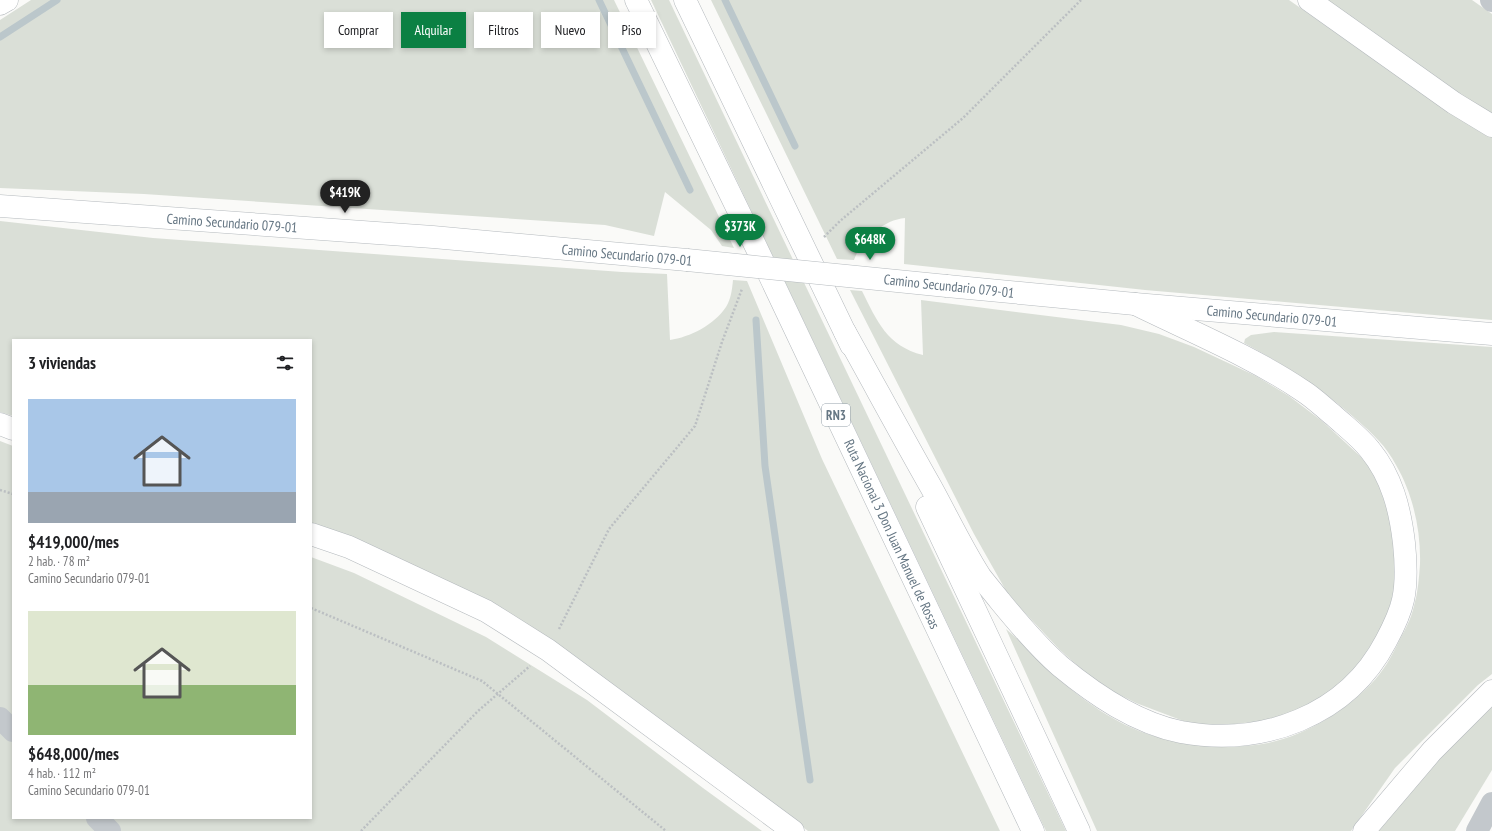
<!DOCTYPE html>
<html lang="es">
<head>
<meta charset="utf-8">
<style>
	:root { --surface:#fff; --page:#f2f2f2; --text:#202124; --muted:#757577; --accent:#0b8043 }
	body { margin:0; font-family:"PT Sans Narrow",sans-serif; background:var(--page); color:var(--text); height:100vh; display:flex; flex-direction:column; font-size:15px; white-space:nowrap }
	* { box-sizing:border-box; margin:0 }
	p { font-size:13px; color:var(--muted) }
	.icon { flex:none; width:22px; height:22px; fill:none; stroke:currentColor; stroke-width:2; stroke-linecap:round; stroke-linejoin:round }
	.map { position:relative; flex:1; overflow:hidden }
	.sheet { position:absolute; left:12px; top:339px; width:300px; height:480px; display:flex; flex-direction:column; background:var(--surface); border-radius:0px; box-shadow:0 2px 6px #0003 }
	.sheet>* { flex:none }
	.guide { position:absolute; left:324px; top:12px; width:380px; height:36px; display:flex; gap:8px }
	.price { position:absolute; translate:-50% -34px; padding:0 9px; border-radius:14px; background:var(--accent); color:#fff; font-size:13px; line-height:26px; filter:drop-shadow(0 1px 2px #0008) }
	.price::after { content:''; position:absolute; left:50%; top:24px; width:12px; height:9px; margin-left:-6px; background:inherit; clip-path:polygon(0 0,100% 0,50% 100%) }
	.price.on { background:#222; color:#fff }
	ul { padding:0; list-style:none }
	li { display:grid; align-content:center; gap:8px; height:212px; padding:0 16px }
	li span { display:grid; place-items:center; height:124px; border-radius:0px; color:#555 }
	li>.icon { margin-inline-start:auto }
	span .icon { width:72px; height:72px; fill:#fffc; stroke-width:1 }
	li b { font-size:17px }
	h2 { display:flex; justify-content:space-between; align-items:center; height:48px; padding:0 16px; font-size:17px }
	.pill { padding:0 14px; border-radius:0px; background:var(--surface); box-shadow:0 2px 6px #0003; font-size:14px; line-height:36px }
	.pill.on { background:var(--accent); color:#fff }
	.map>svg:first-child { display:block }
</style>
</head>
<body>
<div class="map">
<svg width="1492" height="831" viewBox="0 0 1492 831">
	<rect width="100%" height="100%" fill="#fafaf8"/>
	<!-- green -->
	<g fill="#dadfd7">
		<path d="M31,0H614L734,248L722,246L711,230L665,192L654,236L605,225L144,194L0,188V20Z"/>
		<path d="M651,0H669L1066,831H1046Z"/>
		<path d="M711,0H1289C1356,47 1423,93 1492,136V320L1145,290L904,264L905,218C883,220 861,240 854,260L837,259Z"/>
		<path d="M1324,0H1472L1492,14V113L1467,100Z"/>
		<path d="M0,221L153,238L622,272L667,274L670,340C690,337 714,325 726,307C731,299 732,290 733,280L747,281L822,459L1000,831H808L616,687L311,524V340H13V416L0,412Z"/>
		<path d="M850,290L862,291C877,321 887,346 923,355L921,300L1121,325L1159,334L1194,347L1256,376L1289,396L1322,421L1360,456L1374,472L1389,504L1396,570L1394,591L1385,623L1355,670L1333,690L1311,704L1292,712L1263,721L1234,724L1210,725L1186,722L1136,703L1106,688L1086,673L1060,650L1009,596L974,534Z"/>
		<path d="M1274,332L1492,347V674L1478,685L1395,768L1351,831H1097L1006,629C1023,643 1037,659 1052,673C1081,699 1116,725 1154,736C1190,747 1231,750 1268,743C1306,735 1344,712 1371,684C1383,672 1392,656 1399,641C1405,630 1411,619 1414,606C1418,592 1419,578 1420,564C1421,531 1413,494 1396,465C1386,446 1373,434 1357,420C1323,390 1285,365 1244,343L1245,339L1251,335Z"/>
		<path d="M0,441L13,446V818H311V557L354,573L486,637L587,700L703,788L762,831H0Z"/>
		<path d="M1492,706V770L1455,831H1378L1431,767Z"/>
	</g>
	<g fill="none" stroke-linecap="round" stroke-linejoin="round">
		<!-- stream -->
		<g stroke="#bbc7cb" stroke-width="7">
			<path d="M599,0L690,190"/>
			<path d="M725,0L795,146"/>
			<path d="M0,37L57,0"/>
			<path d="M756,320L765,466L810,780"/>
		</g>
		<!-- major casing -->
		<g stroke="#b5babe" stroke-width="23">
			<g id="major">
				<path d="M0,206L433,237L687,260"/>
				<path d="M947,286L1135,304L1492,334"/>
			</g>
		</g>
		<!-- highway casing -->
		<g stroke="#b4b9bd" stroke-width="23">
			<g id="highway">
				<path d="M636,0L757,249L1033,831"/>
				<path d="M685,0L851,345"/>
				<path d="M1309,0L1454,103L1492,126"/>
				<path d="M0,4L7,0"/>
				<path d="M845,332C874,384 902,436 931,487C947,516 962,548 980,576C986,584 993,592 1000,601C1018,623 1038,647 1060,666C1095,695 1136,723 1181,732C1262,747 1347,716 1386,641C1393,628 1400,614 1403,600C1407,582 1406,562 1404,543C1400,509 1392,477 1370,450C1360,437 1345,426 1333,415C1323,407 1314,398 1303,391C1253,357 1190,331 1135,304"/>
				<path d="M0,424L13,429"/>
				<path d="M927,507L1079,831"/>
				<path d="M311,534L349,547L486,611L548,650L793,831"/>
				<path d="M1364,831L1432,751L1492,691"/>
			</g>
		</g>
		<!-- path -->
		<g stroke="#bbbfc2" stroke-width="2.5" stroke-dasharray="2 2" stroke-linecap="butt">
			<path d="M824,237L840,221L963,118L1081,0"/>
			<path d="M0,490L13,494"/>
			<path d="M311,608L482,681L666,831"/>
			<path d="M559,629L609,529L695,426L722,342L742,289"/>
			<path d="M361,831L478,711L530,666"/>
		</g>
		<!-- minor -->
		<g stroke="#c3c8cc" stroke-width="22">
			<path d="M1491,0L1492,1"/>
			<path d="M0,718L13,731"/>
			<path d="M97,818L110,831"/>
			<path d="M1477,831L1492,803"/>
		</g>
		<!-- major -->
		<use href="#major" stroke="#fff" stroke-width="22"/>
		<!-- highway -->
		<use href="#highway" stroke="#fff" stroke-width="22"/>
		<!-- major-bridge casing -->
		<g stroke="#b5babe" stroke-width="23" stroke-linecap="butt">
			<path id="major-bridge" d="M687,260L947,286"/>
		</g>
		<!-- major-bridge -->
		<use href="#major-bridge" stroke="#fff" stroke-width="22"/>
	</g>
	<g text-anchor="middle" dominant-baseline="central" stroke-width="4" stroke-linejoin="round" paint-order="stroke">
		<!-- shield labels -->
		<rect fill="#fff" stroke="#939fa8" stroke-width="1" x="822" y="404" width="28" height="22" rx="3"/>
		<g font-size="13" font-weight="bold" fill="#657683">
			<text x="836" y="415">RN3</text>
		</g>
		<!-- street labels -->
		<g font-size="14" fill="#657683" stroke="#fff">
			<text transform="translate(232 223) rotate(4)">Camino Secundario 079-01</text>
			<text transform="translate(627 255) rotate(5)">Camino Secundario 079-01</text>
			<text transform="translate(949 286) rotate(6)">Camino Secundario 079-01</text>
			<text transform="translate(1272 316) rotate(5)">Camino Secundario 079-01</text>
			<text transform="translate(892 534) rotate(65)">Ruta Nacional 3 Don Juan Manuel de Rosas</text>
		</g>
	</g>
</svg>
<b class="price on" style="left:345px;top:214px">$419K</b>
<b class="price" style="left:740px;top:248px">$373K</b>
<b class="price" style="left:870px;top:261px">$648K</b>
<div class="guide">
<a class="pill">Comprar</a>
<a class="pill on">Alquilar</a>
<a class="pill">Filtros</a>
<a class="pill">Nuevo</a>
<a class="pill">Piso</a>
</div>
<section class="sheet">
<h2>3 viviendas<svg class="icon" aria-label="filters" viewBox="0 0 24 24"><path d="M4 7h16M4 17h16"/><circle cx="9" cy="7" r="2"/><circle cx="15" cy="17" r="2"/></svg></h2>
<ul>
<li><span style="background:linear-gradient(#a9c7e8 75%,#9aa5b1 0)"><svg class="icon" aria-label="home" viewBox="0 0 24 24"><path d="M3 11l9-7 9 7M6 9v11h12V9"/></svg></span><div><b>$419,000/mes</b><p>2 hab. · 78 m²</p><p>Camino Secundario 079-01</p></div></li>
<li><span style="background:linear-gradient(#dfe7d0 60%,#8fb573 0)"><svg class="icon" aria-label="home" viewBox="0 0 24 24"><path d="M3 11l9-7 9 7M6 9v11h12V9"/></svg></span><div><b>$648,000/mes</b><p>4 hab. · 112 m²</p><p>Camino Secundario 079-01</p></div></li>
</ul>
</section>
</div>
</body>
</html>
